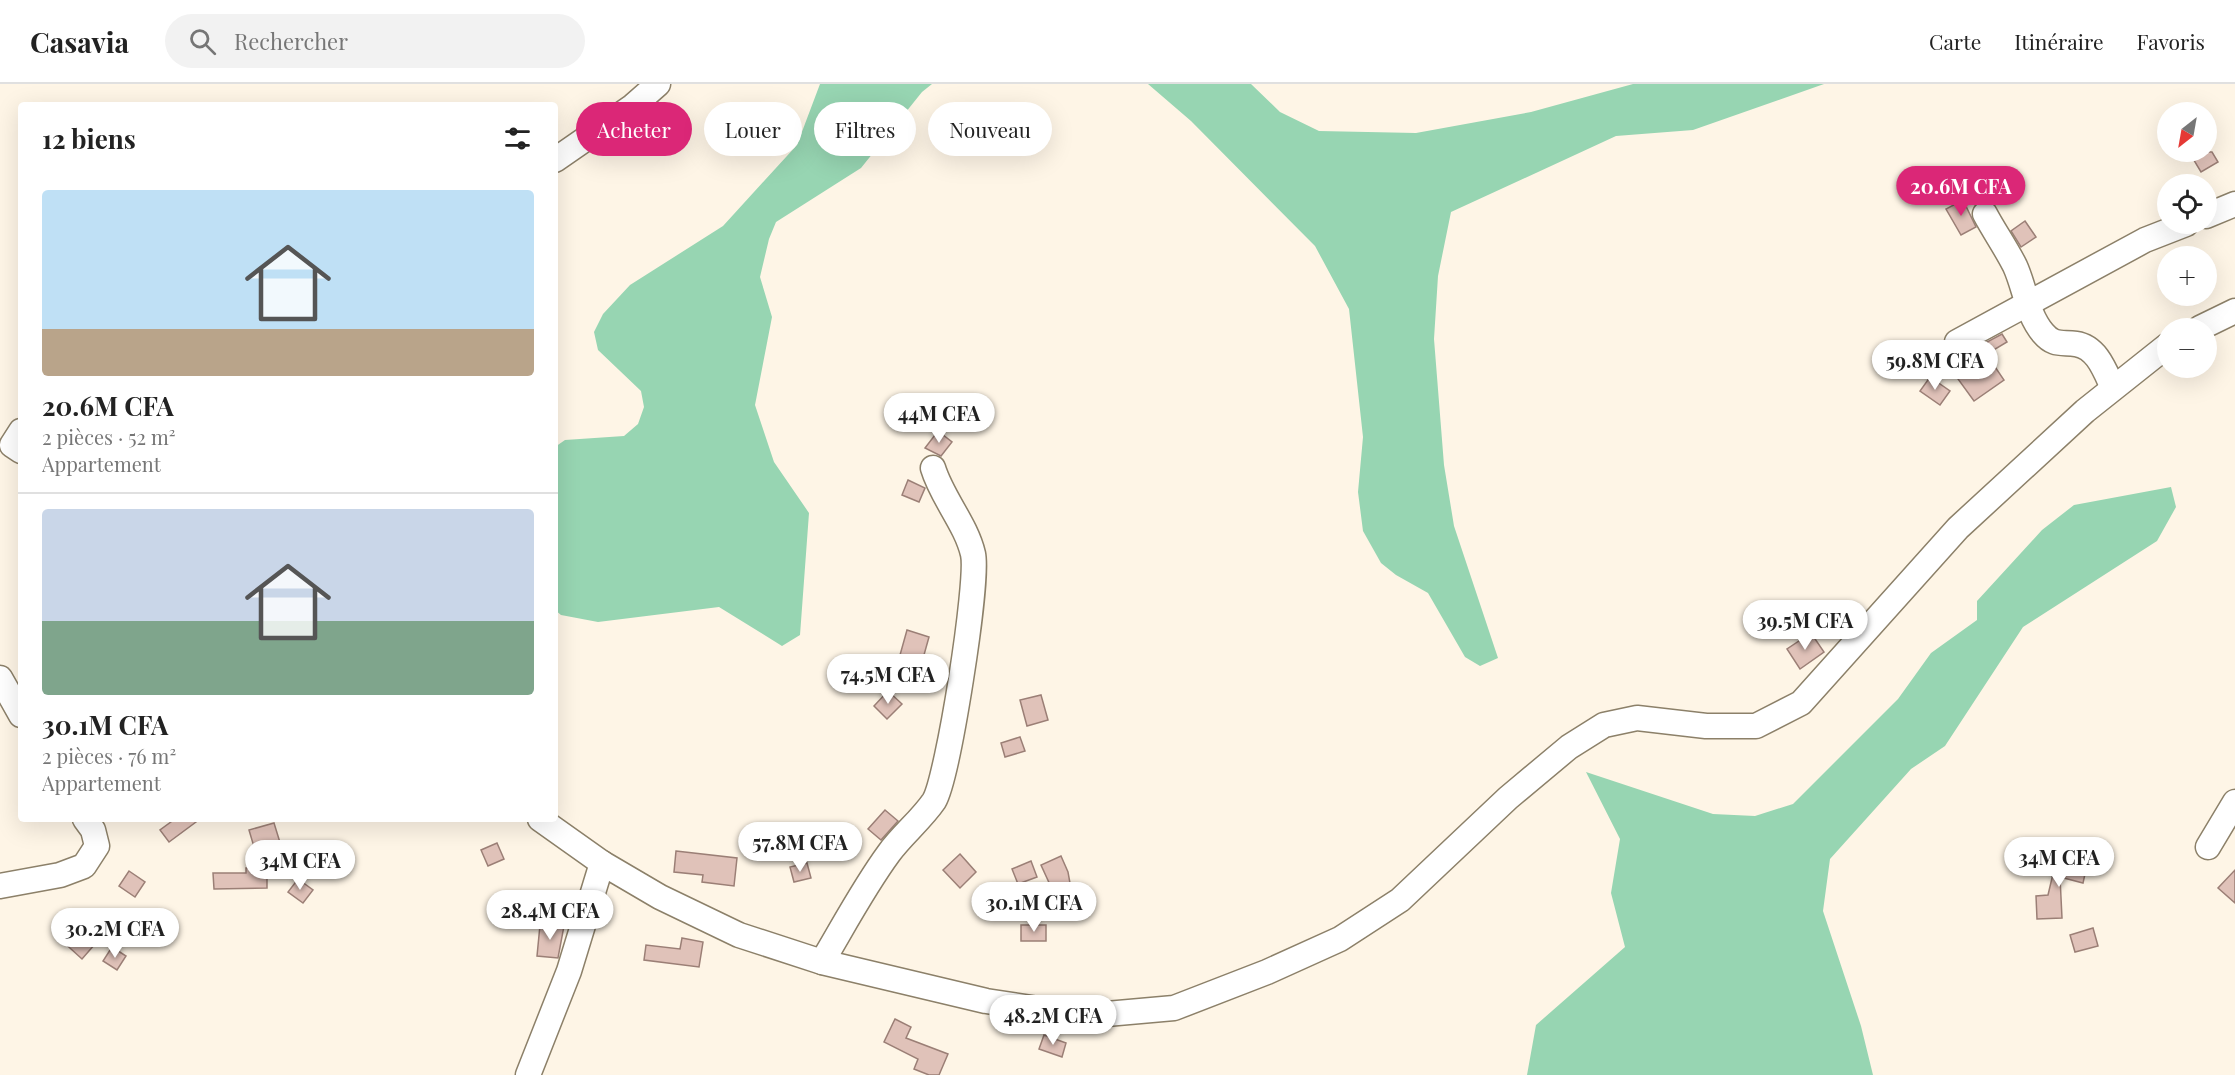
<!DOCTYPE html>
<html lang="fr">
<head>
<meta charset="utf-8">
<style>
	:root { --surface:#fff; --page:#f2f2f2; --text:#222; --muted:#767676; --line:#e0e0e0; --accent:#db2777 }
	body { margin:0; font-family:"Playfair Display",serif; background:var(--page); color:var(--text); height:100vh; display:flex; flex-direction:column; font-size:22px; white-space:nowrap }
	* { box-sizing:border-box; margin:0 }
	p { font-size:20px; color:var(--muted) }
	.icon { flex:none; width:33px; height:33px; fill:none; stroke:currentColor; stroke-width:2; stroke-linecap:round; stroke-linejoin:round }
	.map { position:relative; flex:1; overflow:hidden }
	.sheet { position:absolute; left:18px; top:18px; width:540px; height:720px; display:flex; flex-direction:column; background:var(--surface); border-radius:6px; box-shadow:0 6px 24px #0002 }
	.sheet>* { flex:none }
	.hud { position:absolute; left:576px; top:18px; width:570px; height:54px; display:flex; gap:12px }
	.needle { width:39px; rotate:211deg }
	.controls { position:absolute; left:2157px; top:18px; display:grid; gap:12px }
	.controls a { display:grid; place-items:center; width:60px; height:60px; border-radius:50%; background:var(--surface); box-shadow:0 6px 24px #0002; font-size:30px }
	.price { position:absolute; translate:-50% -51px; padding:0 14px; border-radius:21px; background:#fff; color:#222; font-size:20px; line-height:39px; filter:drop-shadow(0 2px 3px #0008) }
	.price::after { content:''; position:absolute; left:50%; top:36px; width:18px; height:14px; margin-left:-9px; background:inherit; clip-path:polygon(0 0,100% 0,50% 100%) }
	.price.active { background:var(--accent); color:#fff }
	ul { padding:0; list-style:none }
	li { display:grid; align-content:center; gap:12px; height:318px; padding:0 24px }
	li+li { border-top:2px solid var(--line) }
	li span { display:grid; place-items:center; height:186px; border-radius:6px; color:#555 }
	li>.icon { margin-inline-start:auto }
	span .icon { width:108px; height:108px; fill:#fffc; stroke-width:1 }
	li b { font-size:26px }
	h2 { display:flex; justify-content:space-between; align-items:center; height:72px; padding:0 24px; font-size:26px }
	.chip { padding:0 21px; border-radius:27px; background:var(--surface); box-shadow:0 6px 24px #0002; font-size:21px; line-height:54px }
	.chip.active { background:var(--accent); color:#fff }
	header { display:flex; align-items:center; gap:36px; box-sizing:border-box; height:84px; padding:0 30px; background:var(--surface); border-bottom:2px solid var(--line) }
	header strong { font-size:28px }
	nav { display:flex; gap:33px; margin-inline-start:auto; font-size:21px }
	.search { width:420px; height:54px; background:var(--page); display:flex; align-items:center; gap:15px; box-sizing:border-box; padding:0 21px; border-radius:33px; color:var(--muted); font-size:22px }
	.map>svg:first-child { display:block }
</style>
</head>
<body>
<header>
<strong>Casavia</strong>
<div class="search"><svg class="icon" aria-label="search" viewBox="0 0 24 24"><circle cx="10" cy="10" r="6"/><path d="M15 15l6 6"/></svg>Rechercher</div>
<nav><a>Carte</a><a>Itinéraire</a><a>Favoris</a></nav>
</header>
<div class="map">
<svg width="2235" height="991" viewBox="0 0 2235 991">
	<rect width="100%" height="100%" fill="#fef5e6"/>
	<!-- green -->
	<g fill="#97d5b2">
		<path d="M820,0H932L922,8L861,84L776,138L769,155L760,193L772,233L755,321L774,378L809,429L800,551L782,562L719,523L598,538L561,531L555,526V363L565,356L624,352L638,340L644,323L641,307L598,266L594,248L603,230L630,201L723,142L797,61Z"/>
		<path d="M1148,0H1251L1280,28L1319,47L1416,49L1531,28L1633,0H1824L1693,46L1616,52L1451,128L1438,192L1434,255L1444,381L1454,442L1498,574L1480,582L1465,573L1428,509L1396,491L1381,479L1363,447L1358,408L1363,353L1349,225L1315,162L1191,37Z"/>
		<path d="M2171,403L2176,423L2157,457L2023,543L1945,662L1911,685L1830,775L1823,827L1861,942L1873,991H1527L1536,941L1625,863L1611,809L1620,755L1586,688L1713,730L1755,732L1793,720L1898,615L1931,569L1977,536V517L2042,446L2074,421Z"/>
	</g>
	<!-- building -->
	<g fill="#e0c2b9" stroke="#9b7f76" stroke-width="1.5">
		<path d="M2189,68H2212L2218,78L2201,88Z"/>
		<path d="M2004,85L2013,98L1998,109L1988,96Z"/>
		<path d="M1963,116L1976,143L1961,151L1946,125Z"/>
		<path d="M2025,137L2036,153L2021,163L2011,147Z"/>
		<path d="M2002,250L2007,258L1992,267L1987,258Z"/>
		<path d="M1989,274L2004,296L1974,317L1958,295Z"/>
		<path d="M1930,293L1950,307L1940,321L1920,307Z"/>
		<path d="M938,347L952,358L941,372L925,364Z"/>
		<path d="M908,396L925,404L919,418L902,411Z"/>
		<path d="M907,546L929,553L922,578L900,571Z"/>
		<path d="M1811,549L1824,568L1800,585L1787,565Z"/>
		<path d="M888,607L902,620L887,635L874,622Z"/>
		<path d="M1041,611L1048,636L1027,642L1020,616Z"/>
		<path d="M1020,653L1025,667L1005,673L1001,659Z"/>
		<path d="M885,726L898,737L881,756L868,745Z"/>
		<path d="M175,735H200L169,758L160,746Z"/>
		<path d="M274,739L282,765L257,773L249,746Z"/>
		<path d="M497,759L504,775L488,782L481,766Z"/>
		<path d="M676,767L737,774L734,802L702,798L703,791L674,788Z"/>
		<path d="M960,770L976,788L960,804L943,786Z"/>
		<path d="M1061,772L1068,788L1075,827L1055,831L1051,803L1041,781Z"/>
		<path d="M2057,773L2087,781L2083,799L2060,793L2062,834L2037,835L2036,812L2048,811Z"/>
		<path d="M1031,777L1037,793L1018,800L1012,785Z"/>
		<path d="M807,779L811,794L794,798L790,783Z"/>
		<path d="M246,784H267V804L214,805L213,789H246Z"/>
		<path d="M2235,786V819L2218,804Z"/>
		<path d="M129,787L145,798L135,813L119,802Z"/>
		<path d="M298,795L313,806L303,819L288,808Z"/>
		<path d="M73,840L95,860L82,875L60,855Z"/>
		<path d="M540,841L564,842L558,874L537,872Z"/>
		<rect x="1021" y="841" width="25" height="16"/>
		<path d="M2093,844L2098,862L2075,868L2070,851Z"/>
		<path d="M682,854L703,858L699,883L644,876L646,861L680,865Z"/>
		<path d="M112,863L126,872L117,886L103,877Z"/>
		<path d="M895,935L911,943L906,954L948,970L939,991H929L914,985L918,975L884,958Z"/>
		<path d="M1044,951L1066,959L1062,973L1039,965Z"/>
	</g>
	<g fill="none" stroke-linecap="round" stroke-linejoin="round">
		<!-- minor casing -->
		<g stroke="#8c8069" stroke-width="27">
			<g id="minor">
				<path d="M555,76L633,22L658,0"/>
				<path d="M1985,130C1994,147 2006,164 2015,182C2025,204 2027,230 2043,249C2054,262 2061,258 2076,260C2097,263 2105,287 2113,304"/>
				<path d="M2206,132L2235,120"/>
				<path d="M2200,244L2235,227"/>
				<path d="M1957,258L2145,156L2186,140"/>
				<path d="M21,347L12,361L21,367"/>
				<path d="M0,594L21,631"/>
				<path d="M540,735L602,779L660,813L739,851L822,878L986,917L1084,932L1174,924L1267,888L1340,855L1400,816L1508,714L1569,663L1604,641L1637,634L1706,642H1756L1801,619L1958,444L2085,327L2168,261"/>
				<path d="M2208,763L2235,718"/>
				<path d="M0,802L60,791L84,782L97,762L93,746L85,735"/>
				<path d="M822,878C844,841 864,803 889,769C902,751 921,736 934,717C948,694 979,497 973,470C966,440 942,414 933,384"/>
				<path d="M528,991L569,887L602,779"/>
			</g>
		</g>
		<!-- minor -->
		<use href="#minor" stroke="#fff" stroke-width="24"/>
	</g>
</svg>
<div class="controls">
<a><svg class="needle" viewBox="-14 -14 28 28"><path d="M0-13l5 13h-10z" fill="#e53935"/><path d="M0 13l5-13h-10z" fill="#767676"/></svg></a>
<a><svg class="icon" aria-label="locate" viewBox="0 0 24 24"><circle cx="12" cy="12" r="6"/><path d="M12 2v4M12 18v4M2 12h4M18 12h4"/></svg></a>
<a>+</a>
<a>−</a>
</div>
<b class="price active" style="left:1961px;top:133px">20.6M CFA</b>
<b class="price" style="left:1935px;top:307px">59.8M CFA</b>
<b class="price" style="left:939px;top:360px">44M CFA</b>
<b class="price" style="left:1805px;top:567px">39.5M CFA</b>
<b class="price" style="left:888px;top:621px">74.5M CFA</b>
<b class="price" style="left:800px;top:789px">57.8M CFA</b>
<b class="price" style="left:2059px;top:804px">34M CFA</b>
<b class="price" style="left:300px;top:807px">34M CFA</b>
<b class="price" style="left:1034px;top:849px">30.1M CFA</b>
<b class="price" style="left:550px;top:857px">28.4M CFA</b>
<b class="price" style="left:115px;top:875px">30.2M CFA</b>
<b class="price" style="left:1053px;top:962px">48.2M CFA</b>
<div class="hud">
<a class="chip active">Acheter</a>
<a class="chip">Louer</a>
<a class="chip">Filtres</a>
<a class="chip">Nouveau</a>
</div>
<section class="sheet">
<h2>12 biens<svg class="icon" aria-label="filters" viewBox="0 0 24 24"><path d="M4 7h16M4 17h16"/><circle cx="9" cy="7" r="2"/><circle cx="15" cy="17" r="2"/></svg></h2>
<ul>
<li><span style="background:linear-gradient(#bfe0f5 75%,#b9a48a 0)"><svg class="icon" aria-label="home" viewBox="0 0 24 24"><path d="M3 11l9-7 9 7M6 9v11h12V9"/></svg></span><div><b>20.6M CFA</b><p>2 pièces · 52 m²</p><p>Appartement</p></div></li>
<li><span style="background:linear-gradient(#c9d6e8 60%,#7fa58c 0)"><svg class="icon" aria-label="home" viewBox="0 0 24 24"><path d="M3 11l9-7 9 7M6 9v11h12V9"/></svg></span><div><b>30.1M CFA</b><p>2 pièces · 76 m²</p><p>Appartement</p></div></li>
</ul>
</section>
</div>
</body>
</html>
